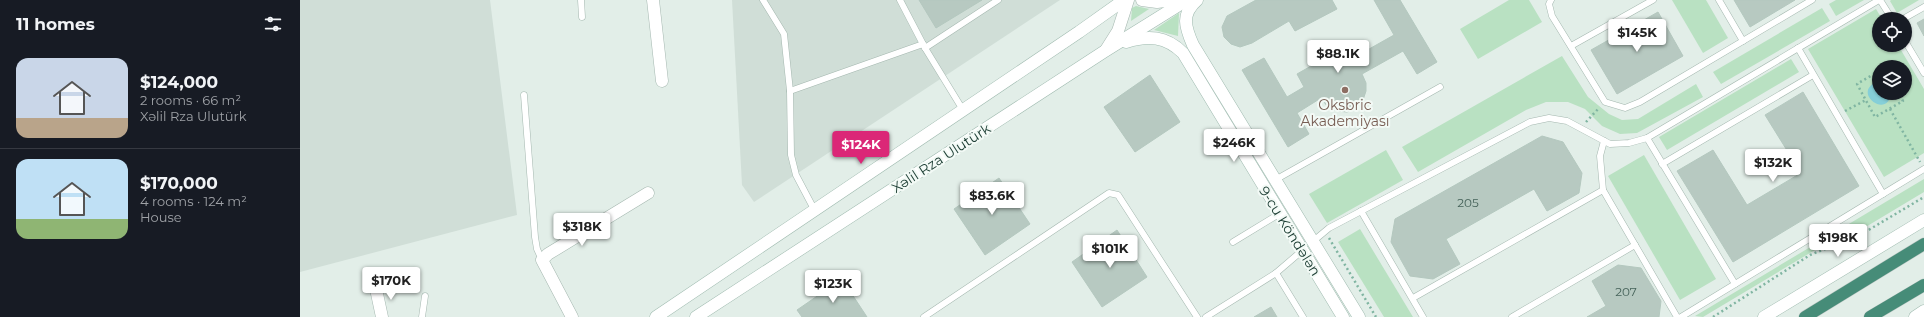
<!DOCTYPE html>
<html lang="en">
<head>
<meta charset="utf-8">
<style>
	:root { --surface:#171b24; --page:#20242c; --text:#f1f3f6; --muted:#9ea1a6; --line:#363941; --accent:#db2777 }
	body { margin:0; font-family:Montserrat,sans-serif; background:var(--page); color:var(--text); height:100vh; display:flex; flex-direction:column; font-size:15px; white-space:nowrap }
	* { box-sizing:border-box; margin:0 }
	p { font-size:13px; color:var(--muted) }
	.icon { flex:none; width:22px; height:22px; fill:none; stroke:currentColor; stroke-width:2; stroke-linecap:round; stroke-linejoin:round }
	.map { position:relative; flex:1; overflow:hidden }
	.side { display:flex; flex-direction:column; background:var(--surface); width:300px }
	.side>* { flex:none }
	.fabs { position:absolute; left:1572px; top:12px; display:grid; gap:8px }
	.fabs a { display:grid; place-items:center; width:40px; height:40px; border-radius:50%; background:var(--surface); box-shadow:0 1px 3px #0004; font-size:20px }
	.price { position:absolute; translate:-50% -34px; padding:0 9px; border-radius:4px; background:#fff; color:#222; font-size:13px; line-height:26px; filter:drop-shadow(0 1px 2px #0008) }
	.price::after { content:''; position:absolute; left:50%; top:24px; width:12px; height:9px; margin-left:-6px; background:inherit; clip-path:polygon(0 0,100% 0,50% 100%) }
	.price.active { background:var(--accent); color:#fff }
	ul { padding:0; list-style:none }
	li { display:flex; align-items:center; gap:12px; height:100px; padding:0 16px }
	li+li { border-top:1px solid var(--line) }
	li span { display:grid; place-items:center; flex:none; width:112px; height:80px; border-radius:12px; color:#555 }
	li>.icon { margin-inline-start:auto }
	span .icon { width:48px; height:48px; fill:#fffc; stroke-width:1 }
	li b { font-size:17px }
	h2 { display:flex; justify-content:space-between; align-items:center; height:48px; padding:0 16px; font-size:17px }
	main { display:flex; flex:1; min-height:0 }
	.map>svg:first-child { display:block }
</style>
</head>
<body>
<main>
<section class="side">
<h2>11 homes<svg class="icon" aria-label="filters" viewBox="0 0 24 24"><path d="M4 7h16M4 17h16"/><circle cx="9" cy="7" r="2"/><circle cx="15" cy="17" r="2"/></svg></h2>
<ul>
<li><span style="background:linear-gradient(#c9d6e8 75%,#b9a48a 0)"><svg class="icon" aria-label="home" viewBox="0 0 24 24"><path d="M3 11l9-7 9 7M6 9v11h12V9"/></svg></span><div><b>$124,000</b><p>2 rooms · 66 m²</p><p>Xəlil Rza Ulutürk</p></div></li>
<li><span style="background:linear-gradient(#bfe0f5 75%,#8fb573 0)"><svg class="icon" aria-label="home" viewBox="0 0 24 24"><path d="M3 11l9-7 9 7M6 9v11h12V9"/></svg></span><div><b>$170,000</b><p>4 rooms · 124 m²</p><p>House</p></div></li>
</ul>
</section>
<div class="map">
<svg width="1624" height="317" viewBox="0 0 1624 317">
	<rect width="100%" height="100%" fill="#e2eee8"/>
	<!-- built -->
	<g fill="#d0ded7">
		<path d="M0,0H190L217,215L0,272Z"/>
		<path d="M432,0H760L454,202L442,185Z"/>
	</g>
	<!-- green -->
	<g fill="#b9e1c2" fill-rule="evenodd">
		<path d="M1209,0H1229L1242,22L1178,59L1160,29Z"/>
		<path d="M1372,0H1406L1428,38L1403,53Z"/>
		<path d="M1536,0H1564L1536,16L1529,4Z"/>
		<path d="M1591,0H1619L1597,13L1590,1Z"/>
		<path d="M836,6L849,9L831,21L832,8Z"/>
		<path d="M1522,8L1530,21L1421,84L1413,72Z"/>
		<path d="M1576,9L1582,19H1579V45H1598L1624,89V153L1584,177L1508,49ZM1579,67H1605V93H1579Z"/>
		<path d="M879,13L878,36L854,30Z"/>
		<path d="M1262,56L1288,97L1309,114L1322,120L1338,119L1396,84L1403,97L1337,133L1320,134L1302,126L1285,109L1268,102H1246L1226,110L1118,172L1102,147Z"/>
		<path d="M1491,59L1499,72L1367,150L1359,137Z"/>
		<path d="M1086,150L1103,180L1027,223L1009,194Z"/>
		<path d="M1344,155L1416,279L1380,300L1308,176Z"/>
		<path d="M1624,179V192L1529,249L1525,244L1403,317L1395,316Z"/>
		<path d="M1060,229L1113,317H1084L1038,242Z"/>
	</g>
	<!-- water -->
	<path fill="#85cfd8" d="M1579,81V93H1591C1588,121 1549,91 1579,81Z"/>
	<!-- building -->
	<g fill="#b7c9c1" stroke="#b4c8bf">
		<path d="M619,0H682L636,28Z"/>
		<path d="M956,0H1032L1037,9L995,31L989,21L952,43L940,47L931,44L924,37L922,27L927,16Z"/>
		<path d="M1074,0H1100L1137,62L1117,74L1103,51L1062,74L1066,83V91L1063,100L1057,107L1047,112L1037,111L1027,106L1021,98L997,113L1009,134L988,147L942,70L964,58L987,97L1004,87L997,74L1055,41L1062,53L1094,35Z"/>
		<path d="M1434,0H1495L1450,27Z"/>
		<path d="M1358,12L1383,56L1317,94L1291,50Z"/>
		<path d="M1624,19V36L1617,23Z"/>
		<path d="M850,75L880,122L835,152L804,107Z"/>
		<path d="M1503,92L1559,186L1433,262L1377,171L1413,150L1447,205L1501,173L1465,115Z"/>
		<path d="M1242,136L1263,142L1282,173L1279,193L1247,211L1234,189L1146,239L1160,264L1133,279L1110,276L1091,242L1095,219Z"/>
		<path d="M699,178L730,224L685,255L654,209Z"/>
		<path d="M817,230L847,277L802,307L772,262Z"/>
		<path d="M1318,265L1341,268L1361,301L1359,317H1287L1306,306L1292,281Z"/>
		<path d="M542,279L567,317H502L497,310Z"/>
		<path d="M971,307L977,317H954Z"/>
	</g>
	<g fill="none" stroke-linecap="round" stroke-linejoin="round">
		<!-- service casing -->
		<g stroke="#a4b7af" stroke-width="7">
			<g id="service">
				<path d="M281,0L282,17"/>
				<path d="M463,0L484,34L490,91L491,155L496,175L515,211"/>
				<path d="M600,0L625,48L663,110"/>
				<path d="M1251,0L1249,4L1252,16L1305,102L1325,108L1340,102L1512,0"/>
				<path d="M1419,0L1443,41"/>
				<path d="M1580,0L1592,19"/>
				<path d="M1603,19L1624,7"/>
				<path d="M1605,41L1624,73"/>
				<path d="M1271,46L1353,0"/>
				<path d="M625,48L698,0"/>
				<path d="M1498,48L1583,194"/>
				<path d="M490,91L623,44"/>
				<path d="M224,95L235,237L237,249L242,260"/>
				<path d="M1347,138L1435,284"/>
				<path d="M1362,164L1513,75"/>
				<path d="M975,180L1140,87"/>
				<path d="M1303,190L1300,156L1304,141"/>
				<path d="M1061,211L1123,317"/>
				<path d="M933,242L979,214"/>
				<path d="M1011,243L1029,228L1230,122L1249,118L1267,121L1310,144L1329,143L1347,138L1579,0"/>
				<path d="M976,273L1003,317"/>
				<path d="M1113,298L1303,190L1377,317"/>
				<path d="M122,317L125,296"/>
				<path d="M624,317L809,193L818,195L897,317"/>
				<path d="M906,317L976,273L1004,249"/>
				<path d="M1212,317L1335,245"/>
				<path d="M1381,317L1624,169"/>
			</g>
		</g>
		<!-- minor casing -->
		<g stroke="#a4b7af" stroke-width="13">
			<g id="minor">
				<path d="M353,0L362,81"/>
				<path d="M842,0L857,2L873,0"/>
				<path d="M806,50L818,31L828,0"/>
				<path d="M76,289L82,317"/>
				<path d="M272,317L242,260L248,254L348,193"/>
			</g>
		</g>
		<!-- secondary casing -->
		<g stroke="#a0bbb0" stroke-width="13">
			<g id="secondary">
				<path d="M897,0C881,14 885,27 893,45L1059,317"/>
				<path d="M826,42C848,35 866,36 883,53L1043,317"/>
				<path d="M356,317L779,32L824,0"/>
				<path d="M396,317L805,51L887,0"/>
				<path d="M1464,317L1624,220"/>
				<path d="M1615,317L1624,311"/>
			</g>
		</g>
		<!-- trunk casing -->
		<g stroke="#c1cac7" stroke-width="13">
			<g id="trunk">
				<path d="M1505,317L1624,244"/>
				<path d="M1570,317L1624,285"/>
			</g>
		</g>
		<!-- path -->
		<g stroke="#80b5a2" stroke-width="2.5" stroke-dasharray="2 3" stroke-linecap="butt">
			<path d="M1579,71L1557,84L1575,117L1603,101L1598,93"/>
			<path d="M1605,78L1613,73"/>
			<path d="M1590,109L1620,162"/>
			<path d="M1545,111L1566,100"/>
			<path d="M1286,122L1299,108"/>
			<path d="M1029,238L1076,317"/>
			<path d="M1413,317L1510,255L1525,249L1540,247L1624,197"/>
		</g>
		<!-- service -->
		<use href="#service" stroke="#fff" stroke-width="6"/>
		<!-- minor -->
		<use href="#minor" stroke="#fff" stroke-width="12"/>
		<!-- secondary -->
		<use href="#secondary" stroke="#fff" stroke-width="12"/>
		<!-- trunk -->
		<use href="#trunk" stroke="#468c78" stroke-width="12"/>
	</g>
	<!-- markers -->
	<circle fill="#8d6e63" stroke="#f3faf6" stroke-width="1.5" cx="1045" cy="90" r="4"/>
	<g text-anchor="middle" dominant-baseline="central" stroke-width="4" stroke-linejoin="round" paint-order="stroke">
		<!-- number labels -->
		<g font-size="12" fill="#46635a">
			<text x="1168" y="202">205</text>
			<text x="1326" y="291">207</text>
		</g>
		<!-- education labels -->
		<g font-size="14" fill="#785e54" stroke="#f3faf6">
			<text x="1045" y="105">Oksbric<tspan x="1045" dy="16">Akademiyası</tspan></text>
		</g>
		<!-- street labels -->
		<g font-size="14" fill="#204137" stroke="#f3faf6">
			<text transform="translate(641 158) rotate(-33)">Xəlil Rza Ulutürk</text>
			<text transform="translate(990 231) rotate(58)">9-cu Köndələn</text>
		</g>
	</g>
</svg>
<div class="fabs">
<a><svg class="icon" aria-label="locate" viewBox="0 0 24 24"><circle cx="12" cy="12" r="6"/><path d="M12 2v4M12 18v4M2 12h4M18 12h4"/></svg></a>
<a><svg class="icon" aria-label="layers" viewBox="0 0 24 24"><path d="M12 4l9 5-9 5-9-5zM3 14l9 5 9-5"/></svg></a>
</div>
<b class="price" style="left:1337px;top:53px">$145K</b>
<b class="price" style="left:1038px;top:74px">$88.1K</b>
<b class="price" style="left:934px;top:163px">$246K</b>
<b class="price active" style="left:561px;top:165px">$124K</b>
<b class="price" style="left:1473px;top:183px">$132K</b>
<b class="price" style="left:692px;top:216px">$83.6K</b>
<b class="price" style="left:282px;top:247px">$318K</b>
<b class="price" style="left:1538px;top:258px">$198K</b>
<b class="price" style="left:810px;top:269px">$101K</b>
<b class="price" style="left:91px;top:301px">$170K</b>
<b class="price" style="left:533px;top:304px">$123K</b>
</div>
</main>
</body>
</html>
